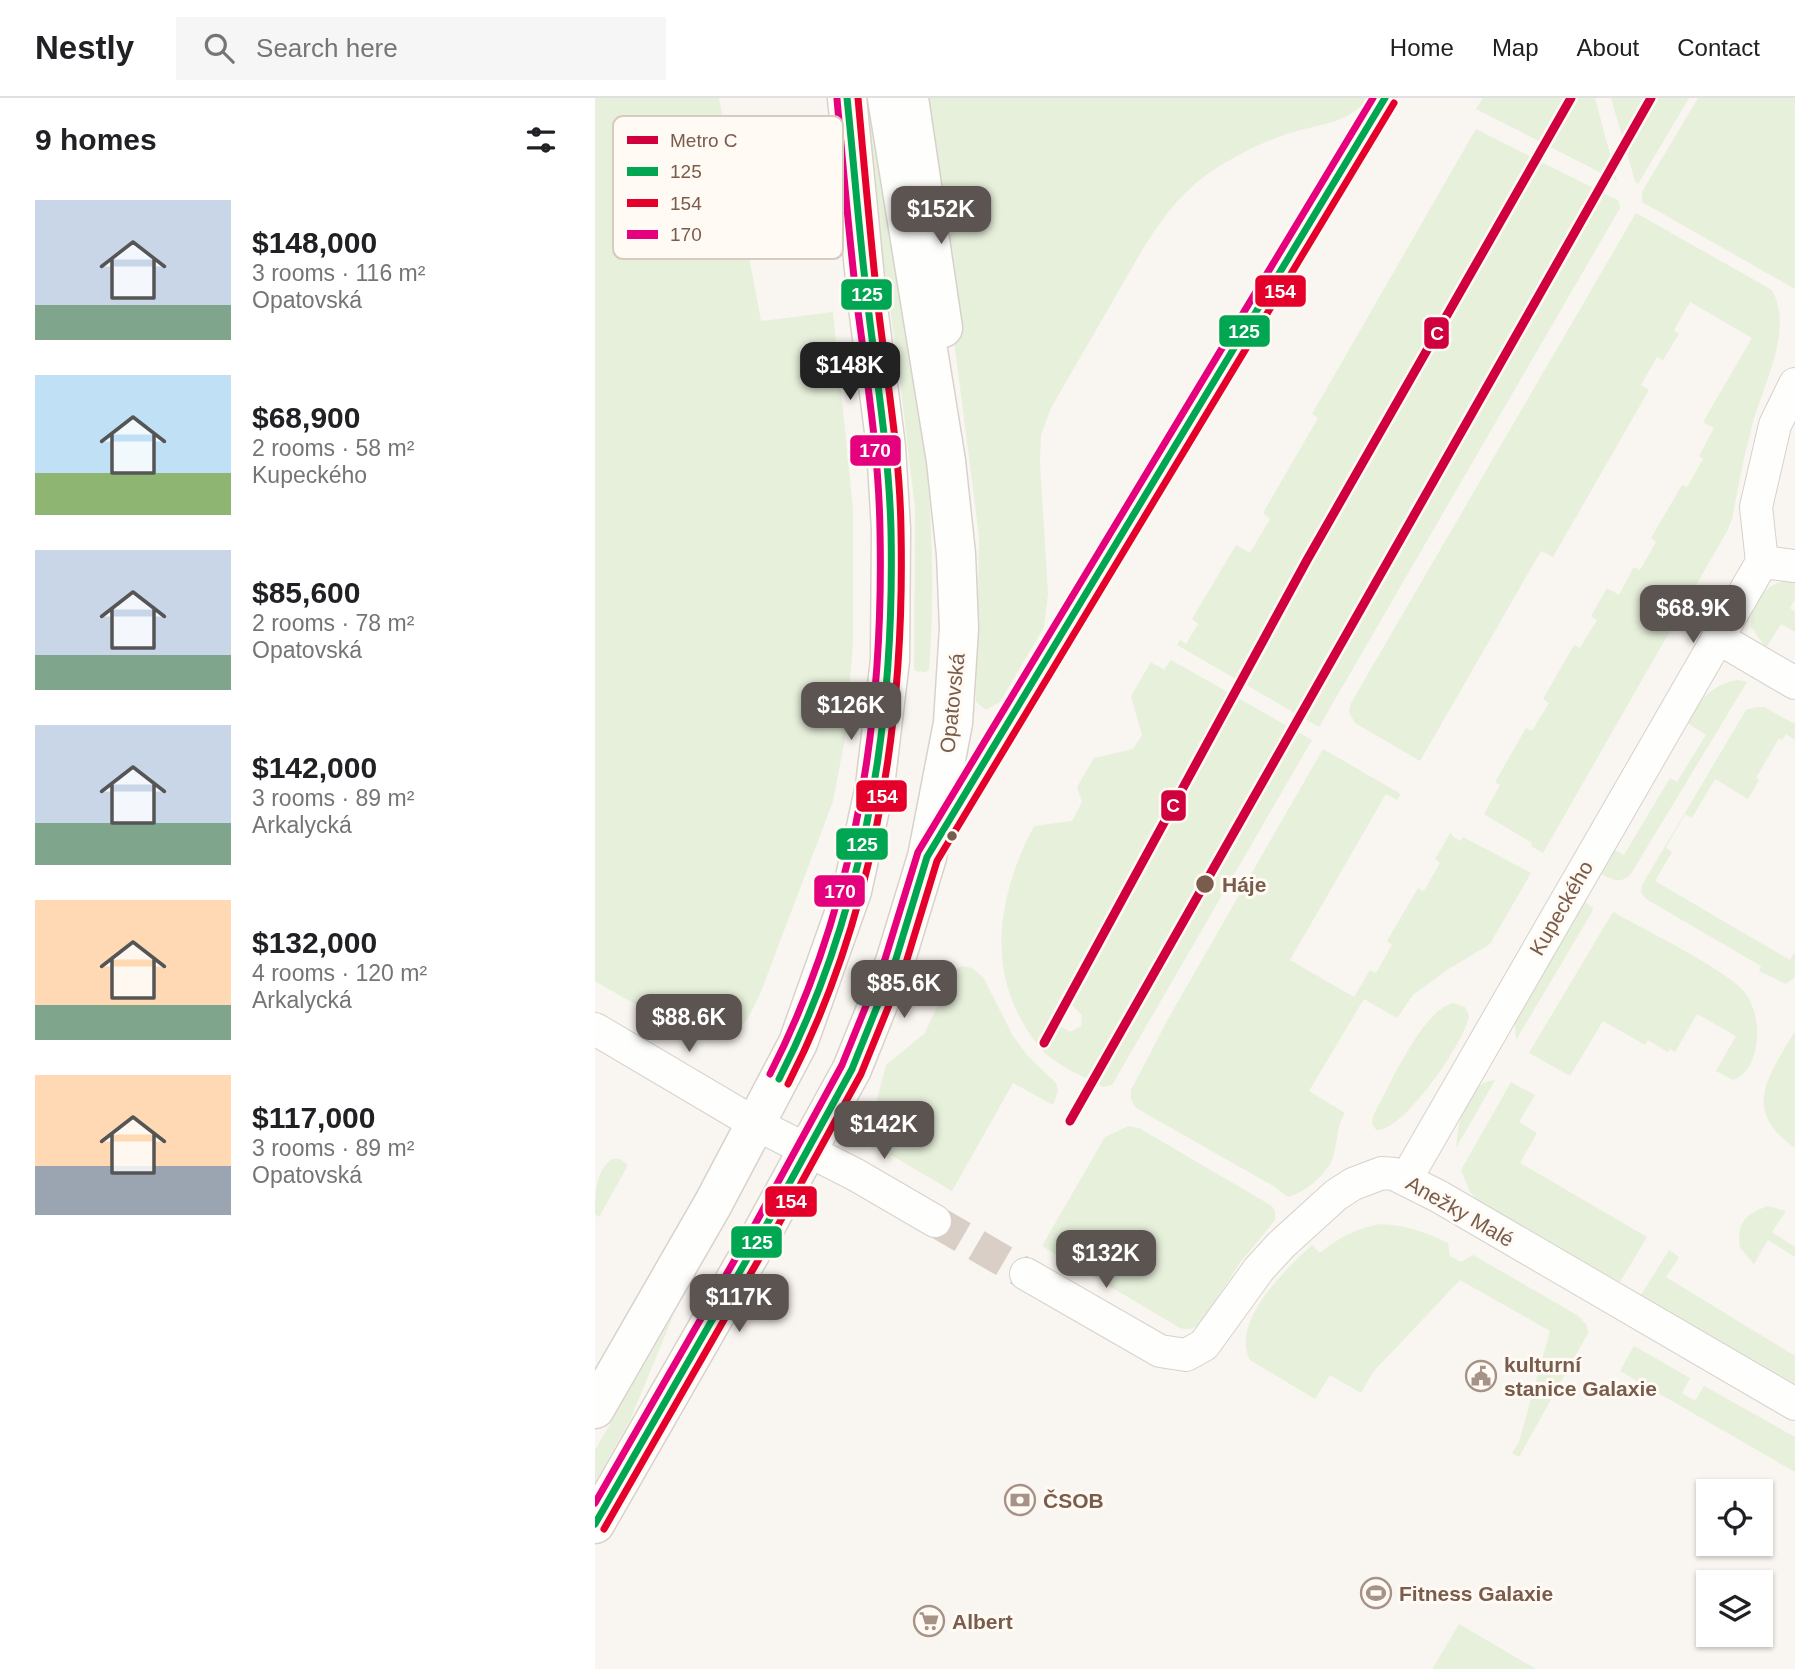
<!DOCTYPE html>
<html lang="en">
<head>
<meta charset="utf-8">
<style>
	:root { --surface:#fff; --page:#f6f6f6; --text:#202124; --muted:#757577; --line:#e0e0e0; --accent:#5c5450 }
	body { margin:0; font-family:Helvetica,sans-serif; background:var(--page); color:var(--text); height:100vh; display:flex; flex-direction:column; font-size:26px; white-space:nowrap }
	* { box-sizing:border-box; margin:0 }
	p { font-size:23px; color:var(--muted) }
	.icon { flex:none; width:38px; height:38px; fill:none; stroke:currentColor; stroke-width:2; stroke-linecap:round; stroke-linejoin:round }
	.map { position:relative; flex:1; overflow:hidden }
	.drawer { display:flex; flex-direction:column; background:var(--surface); width:595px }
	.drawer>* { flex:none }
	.fabs { position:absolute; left:1101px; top:1381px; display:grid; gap:14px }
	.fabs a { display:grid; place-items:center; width:77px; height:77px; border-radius:0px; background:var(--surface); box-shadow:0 2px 5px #0004; font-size:35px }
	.price { position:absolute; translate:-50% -60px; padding:0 16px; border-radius:14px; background:var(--accent); color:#fff; font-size:23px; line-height:46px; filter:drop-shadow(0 2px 4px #0008) }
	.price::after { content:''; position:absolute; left:50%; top:42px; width:21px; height:16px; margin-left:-10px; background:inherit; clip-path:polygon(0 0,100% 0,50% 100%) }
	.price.selected { background:#222; color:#fff }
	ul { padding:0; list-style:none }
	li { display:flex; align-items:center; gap:21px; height:175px; padding:0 35px }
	li span { display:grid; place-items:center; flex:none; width:196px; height:140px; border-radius:0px; color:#555 }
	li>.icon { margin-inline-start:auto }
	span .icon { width:84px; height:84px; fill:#fffc; stroke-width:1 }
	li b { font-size:30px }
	h2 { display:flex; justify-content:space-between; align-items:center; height:84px; padding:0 35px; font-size:30px }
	header { display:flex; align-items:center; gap:42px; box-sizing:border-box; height:98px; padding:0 35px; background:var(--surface); border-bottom:2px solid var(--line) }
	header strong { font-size:33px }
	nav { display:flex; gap:38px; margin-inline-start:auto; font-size:24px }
	.search { width:490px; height:63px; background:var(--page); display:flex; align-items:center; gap:18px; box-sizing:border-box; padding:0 24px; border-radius:0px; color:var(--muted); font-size:26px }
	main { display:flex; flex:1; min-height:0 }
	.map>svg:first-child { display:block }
</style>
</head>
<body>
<header>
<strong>Nestly</strong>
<div class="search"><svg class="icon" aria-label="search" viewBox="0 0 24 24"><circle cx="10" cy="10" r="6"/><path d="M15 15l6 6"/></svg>Search here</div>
<nav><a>Home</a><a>Map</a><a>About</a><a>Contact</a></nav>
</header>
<main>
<section class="drawer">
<h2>9 homes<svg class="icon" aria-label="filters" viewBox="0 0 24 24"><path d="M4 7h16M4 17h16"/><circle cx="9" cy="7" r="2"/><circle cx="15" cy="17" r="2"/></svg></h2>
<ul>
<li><span style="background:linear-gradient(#c9d6e8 75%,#7fa58c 0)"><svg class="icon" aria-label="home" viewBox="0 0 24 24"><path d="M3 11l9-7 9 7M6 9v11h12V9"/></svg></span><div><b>$148,000</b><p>3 rooms · 116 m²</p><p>Opatovská</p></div></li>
<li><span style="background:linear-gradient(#bfe0f5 70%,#8fb573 0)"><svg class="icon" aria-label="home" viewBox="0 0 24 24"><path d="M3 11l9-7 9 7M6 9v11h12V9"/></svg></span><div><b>$68,900</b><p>2 rooms · 58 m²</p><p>Kupeckého</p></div></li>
<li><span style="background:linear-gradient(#c9d6e8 75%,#7fa58c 0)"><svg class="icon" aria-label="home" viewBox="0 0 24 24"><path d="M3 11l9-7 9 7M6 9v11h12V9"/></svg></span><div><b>$85,600</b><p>2 rooms · 78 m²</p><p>Opatovská</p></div></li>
<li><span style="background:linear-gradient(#c9d6e8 70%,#7fa58c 0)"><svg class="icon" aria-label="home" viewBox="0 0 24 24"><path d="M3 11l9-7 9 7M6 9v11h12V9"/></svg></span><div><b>$142,000</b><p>3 rooms · 89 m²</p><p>Arkalycká</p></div></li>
<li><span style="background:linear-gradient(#ffd9b3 75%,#7fa58c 0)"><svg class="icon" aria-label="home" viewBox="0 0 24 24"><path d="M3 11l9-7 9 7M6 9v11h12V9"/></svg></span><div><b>$132,000</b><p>4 rooms · 120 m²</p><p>Arkalycká</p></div></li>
<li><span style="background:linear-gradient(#ffd9b3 65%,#9aa5b1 0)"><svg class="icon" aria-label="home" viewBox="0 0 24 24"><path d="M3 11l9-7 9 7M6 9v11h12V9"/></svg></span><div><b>$117,000</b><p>3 rooms · 89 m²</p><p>Opatovská</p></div></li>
</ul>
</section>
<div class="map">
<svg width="1200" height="1571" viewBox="0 0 1200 1571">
	<rect width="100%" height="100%" fill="#f9f5f0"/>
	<!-- green -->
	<g fill="#e7f0db" fill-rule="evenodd">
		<path d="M0,0H124L166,223L238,214L258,411V544L251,635L238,703L167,891C153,924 138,952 96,939L0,883Z"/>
		<path d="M265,0H281C308,188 349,383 334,572L330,574L320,573L319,570L320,410L303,266Z"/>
		<path d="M328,0H773C754,25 730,25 702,33C674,41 645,55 620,71C572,102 548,151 520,199C499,236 477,273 456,310L446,337L445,365L453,496L449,529L405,604L391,612L381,604L384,438Z"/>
		<path d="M888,0H1000L1022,83L881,11Z"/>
		<path d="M1016,0H1094L1043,86L1040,83Z"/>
		<path d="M1103,0H1200V191L1047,104V94Z"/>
		<path d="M881,31L1024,103L1025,110L724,629L582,547L585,542L591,546L603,526L597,521L641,447L655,455L675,421L668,415L723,320L717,316Z"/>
		<path d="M1041,115L1177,192C1200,234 1166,289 1156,332C1148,361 1143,392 1137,421L1132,433L948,755L936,748L937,745L889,716L905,687L900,684L931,630L937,633L954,605L948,601L979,547L985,550L1002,522L996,518L1012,490L1024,497L1039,469L1045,472L1061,444L1056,440L1087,387L1092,389L1108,361L1104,358L1119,330L1108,324L1157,240L1095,204L1079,232L1084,236L1068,262L1062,259L1046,287L1054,292L958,459L946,453L825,663L760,625L754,614L756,605Z"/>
		<path d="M1188,483L1200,485V501L1195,510L1200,514V534L1186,526L1171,550L1156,529C1155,507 1167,490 1188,483Z"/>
		<path d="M576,562L717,642L517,987L508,989C490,979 468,970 452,957C442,948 433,934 427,923C391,860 407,789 439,728L477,723L487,704L482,689L499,660L538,651L547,637L536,598L556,564L569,572ZM470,908H478L487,917L486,928L475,934L464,927L462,917Z"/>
		<path d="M1143,582L1152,584L1037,774C1028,787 1017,782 1005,775L1018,751L1029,757L1075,680L1082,684L1111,637L1091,624C1104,603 1117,586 1143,582Z"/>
		<path d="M1162,609H1169L1200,626V642L1191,636L1187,642L1184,640L1161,680L1164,682L1153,701L1120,681L1097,720L1090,716L1071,750L1077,754L1060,783L1195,862L1200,854V879L1191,886L1164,873L1166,868L1051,801L1046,795L1047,787L1151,612Z"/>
		<path d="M728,651L806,696L802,702L791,696L695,862L759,899L775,872L781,875L797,847L792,843L823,790L829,793L845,765L840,761L856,734L857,738L865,743L868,739L936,775L895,846L852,872L818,897L802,920L769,901L714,993L750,1015C741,1029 743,1043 738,1059C733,1076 709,1095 693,1099L680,1089L541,1010L536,1001V992L573,921Z"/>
		<path d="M989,803L998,810L997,814L921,942L920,924Z"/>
		<path d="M1018,814C1046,830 1135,873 1151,896C1161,911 1164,930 1161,948C1159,962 1152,977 1138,982L1121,973L1141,938L1102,916L1080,954L1075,951L1073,954L1053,942L1050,947L1008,923L975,978L934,955Z"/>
		<path d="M367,868L377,870L388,879L418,938L432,957L461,985L463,993L458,1007L418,985L357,1093L286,1051L279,1045L275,1028L291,967L330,935L358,873Z"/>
		<path d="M858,905L870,909L874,918C870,943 808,1035 781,1032L777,1025L778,1018C794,990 826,913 858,905Z"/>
		<path d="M1200,933V1050C1145,1011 1174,978 1200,933Z"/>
		<path d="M900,982L861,1050C863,1026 869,985 900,982Z"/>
		<path d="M916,984L940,997L924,1024L942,1035L925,1065L1052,1139L1025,1184L884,1104L875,1094L866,1072Z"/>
		<path d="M533,1028L544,1030L677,1108L680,1113V1122L644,1166L610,1219C603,1229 597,1233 585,1230L447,1148L510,1039Z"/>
		<path d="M17,1061H25L33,1067L4,1119L0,1116C0,1096 0,1074 17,1061Z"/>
		<path d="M1173,1108L1191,1113L1177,1134L1200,1149V1159L1173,1142L1159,1166L1145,1150C1141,1126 1151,1115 1173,1108Z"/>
		<path d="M785,1126C811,1127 830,1134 853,1145L855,1158L866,1164L878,1157L982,1217L992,1227L993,1235L924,1359L917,1355L924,1344L955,1233L865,1182L778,1274L766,1295L735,1277L720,1301L655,1262C635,1224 691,1171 717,1147L725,1155C745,1139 760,1131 785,1126Z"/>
		<path d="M1074,1152L1084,1159L1071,1179L1200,1258V1286L1046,1197Z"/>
		<path d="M79,1216L35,1322L0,1384V1352Z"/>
		<path d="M1039,1248L1095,1280L1087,1295L1100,1303L1109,1288L1200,1339V1374L1025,1273Z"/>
		<path d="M864,1526L941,1571H839L838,1570Z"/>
	</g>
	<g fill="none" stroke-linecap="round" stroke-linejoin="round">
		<!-- minor-tunnel -->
		<path stroke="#d9cfc7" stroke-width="32" stroke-dasharray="32 16" stroke-linecap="butt" d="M340,1123L431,1176"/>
		<!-- minor casing -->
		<g stroke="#d7d1cb" stroke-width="34">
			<g id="minor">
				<path d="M1200,286L1180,327L1161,409L1167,464L1123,540L1200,585"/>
				<path d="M1167,464L1200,468"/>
				<path d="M0,931L161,1026L261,1077L340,1123"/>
				<path d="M811,1081L1123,540"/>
				<path d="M431,1176L565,1253L591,1257L609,1247L664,1171L686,1147L741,1097L758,1086L787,1075L799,1076L843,1098L1200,1306"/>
			</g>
		</g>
		<!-- tertiary casing -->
		<g stroke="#d7d1cb" stroke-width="41">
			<path id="tertiary" d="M314,0L348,230"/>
		</g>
		<!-- secondary casing -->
		<g stroke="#d9d2cb" stroke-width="41">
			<g id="secondary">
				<path d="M0,1311L118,1106L203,945L257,793L280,688L295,562L296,431L291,349L272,201L252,0"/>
				<path d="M0,1426L167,1135L257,971L300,864L332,759L358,625L364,530L361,456L351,363L292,0"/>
			</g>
		</g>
		<!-- minor -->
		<use href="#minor" stroke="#fefefd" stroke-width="32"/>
		<!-- tertiary -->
		<use href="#tertiary" stroke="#fefefd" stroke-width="38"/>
		<!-- secondary -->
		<use href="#secondary" stroke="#fefefd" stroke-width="38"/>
		<!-- bus-1 casing -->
		<g stroke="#fffaf3" stroke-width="12">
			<g id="bus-1">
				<path d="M184,981C271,811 300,621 296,432C294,354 281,277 272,200C264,134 259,67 252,0"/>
				<path d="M0,1426L167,1135L257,971L300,864L332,759L790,0"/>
			</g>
		</g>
		<!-- bus-2 casing -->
		<g stroke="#fffaf3" stroke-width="12">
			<g id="bus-2">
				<path d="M193,986C281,814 310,623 306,432C305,354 291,277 282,200C275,134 269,67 263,0"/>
				<path d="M9,1431L176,1140L266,976L310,868L342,763L799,5"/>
			</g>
		</g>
		<!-- bus-3 casing -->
		<g stroke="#fffaf3" stroke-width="12">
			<g id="bus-3">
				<path d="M175,976C261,808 289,621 285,433C284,357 272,282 262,206C254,138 248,69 242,1"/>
				<path d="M0,1405L158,1130L247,967L290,861L323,754L778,0"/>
			</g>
		</g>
		<!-- bus-1 -->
		<use href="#bus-1" stroke="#00a651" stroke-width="7"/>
		<!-- bus-2 -->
		<use href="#bus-2" stroke="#e4002b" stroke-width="7"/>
		<!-- bus-3 -->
		<use href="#bus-3" stroke="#e5007d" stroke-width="7"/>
		<!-- metro-1 casing -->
		<g stroke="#fffaf3" stroke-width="14">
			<g id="metro-1">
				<path d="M449,945L712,462L976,0"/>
				<path d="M475,1023L1056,0"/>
			</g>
		</g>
		<!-- metro-1 -->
		<use href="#metro-1" stroke="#cf003d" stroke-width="9"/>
	</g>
	<!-- icons -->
	<defs>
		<g id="civic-ring" transform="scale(1.575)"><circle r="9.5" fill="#fffaf3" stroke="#a69286" stroke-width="1.5"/><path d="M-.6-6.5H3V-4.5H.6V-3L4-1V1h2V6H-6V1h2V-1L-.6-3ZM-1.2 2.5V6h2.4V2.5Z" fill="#a69286"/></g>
		<g id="bank-ring" transform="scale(1.575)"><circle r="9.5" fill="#fffaf3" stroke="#a69286" stroke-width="1.5"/><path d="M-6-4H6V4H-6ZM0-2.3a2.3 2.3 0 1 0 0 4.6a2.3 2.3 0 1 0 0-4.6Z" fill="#a69286"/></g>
		<g id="stadium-ring" transform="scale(1.575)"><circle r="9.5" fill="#fffaf3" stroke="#a69286" stroke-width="1.5"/><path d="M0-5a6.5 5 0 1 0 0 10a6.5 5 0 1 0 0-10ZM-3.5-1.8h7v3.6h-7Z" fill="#a69286"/></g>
		<g id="supermarket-ring" transform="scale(1.575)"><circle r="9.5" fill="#fffaf3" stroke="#a69286" stroke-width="1.5"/><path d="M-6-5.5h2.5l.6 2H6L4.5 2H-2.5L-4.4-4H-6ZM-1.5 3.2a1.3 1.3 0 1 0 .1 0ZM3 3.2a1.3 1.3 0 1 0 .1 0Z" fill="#a69286"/></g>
	</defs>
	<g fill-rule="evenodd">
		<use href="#civic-ring" x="886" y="1278"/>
		<use href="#bank-ring" x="425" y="1402"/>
		<use href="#stadium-ring" x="781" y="1495"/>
		<use href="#supermarket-ring" x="334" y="1523"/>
	</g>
	<!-- markers -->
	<g fill="#7a5c4d" stroke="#fffaf3" stroke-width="2.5">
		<circle cx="357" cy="738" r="6"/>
		<circle cx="610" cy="786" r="10"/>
	</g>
	<g text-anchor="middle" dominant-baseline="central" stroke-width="6" stroke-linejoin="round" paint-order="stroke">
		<!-- street labels -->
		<g font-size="21" fill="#7a5c4d" stroke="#fffaf3">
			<text transform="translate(357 605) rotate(-84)">Opatovská</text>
			<text transform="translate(966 810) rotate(-60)">Kupeckého</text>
			<text transform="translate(865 1113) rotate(30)">Anežky Malé</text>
		</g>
		<!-- stop labels -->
		<g font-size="21" font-weight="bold" fill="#7a5c4d" stroke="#fffaf3" text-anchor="start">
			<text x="627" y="786">Háje</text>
		</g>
		<!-- poi labels -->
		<g font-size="21" font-weight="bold" fill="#7a5c4d" stroke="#fffaf3" text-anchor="start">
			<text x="909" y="1266">kulturní<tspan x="909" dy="24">stanice Galaxie</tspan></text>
			<text x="448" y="1402">ČSOB</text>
			<text x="804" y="1495">Fitness Galaxie</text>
			<text x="357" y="1523">Albert</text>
		</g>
	</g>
	<!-- legend -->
	<rect x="18" y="18" width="230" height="143" rx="10" fill="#fffaf3" stroke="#d7cbc1" stroke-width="2"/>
	<rect x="32" y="38" width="31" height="8" fill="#cf003d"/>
	<rect x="32" y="69" width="31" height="9" fill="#00a651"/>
	<rect x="32" y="101" width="31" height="8" fill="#e4002b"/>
	<rect x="32" y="132" width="31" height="9" fill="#e5007d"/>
	<g font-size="19" fill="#7a5c4d">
		<text x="75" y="49">Metro C</text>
		<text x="75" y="80">125</text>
		<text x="75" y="112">154</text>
		<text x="75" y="143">170</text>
	</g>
	<g stroke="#fffaf3" stroke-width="2.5">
		<rect x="659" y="176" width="53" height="34" rx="7" fill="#e4002b"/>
		<rect x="245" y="180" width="53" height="33" rx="7" fill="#00a651"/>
		<rect x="623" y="216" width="53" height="34" rx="7" fill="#00a651"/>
		<rect x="828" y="218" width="27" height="34" rx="7" fill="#cf003d"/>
		<rect x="254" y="336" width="53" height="33" rx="7" fill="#e5007d"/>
		<rect x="260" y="681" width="53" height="34" rx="7" fill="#e4002b"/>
		<rect x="565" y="691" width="27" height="33" rx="7" fill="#cf003d"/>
		<rect x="240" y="729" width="54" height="34" rx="7" fill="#00a651"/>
		<rect x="218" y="776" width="53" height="34" rx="7" fill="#e5007d"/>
		<rect x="169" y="1087" width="54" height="33" rx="7" fill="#e4002b"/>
		<rect x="135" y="1127" width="53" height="34" rx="7" fill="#00a651"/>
	</g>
	<g font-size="19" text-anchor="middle" font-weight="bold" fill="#fff">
		<text x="685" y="200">154</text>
		<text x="272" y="203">125</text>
		<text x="649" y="240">125</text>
		<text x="842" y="242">C</text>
		<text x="280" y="359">170</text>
		<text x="287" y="705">154</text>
		<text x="578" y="714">C</text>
		<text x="267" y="753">125</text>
		<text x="245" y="800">170</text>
		<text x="196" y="1110">154</text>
		<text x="162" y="1151">125</text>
	</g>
</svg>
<div class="fabs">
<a><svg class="icon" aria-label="locate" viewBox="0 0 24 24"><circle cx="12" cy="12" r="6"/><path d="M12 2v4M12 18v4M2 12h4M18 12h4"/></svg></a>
<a><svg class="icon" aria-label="layers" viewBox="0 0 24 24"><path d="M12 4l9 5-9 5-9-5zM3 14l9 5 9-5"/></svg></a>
</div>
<b class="price" style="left:346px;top:148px">$152K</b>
<b class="price selected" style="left:255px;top:304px">$148K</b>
<b class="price" style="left:1098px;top:547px">$68.9K</b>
<b class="price" style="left:256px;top:644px">$126K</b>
<b class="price" style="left:309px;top:922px">$85.6K</b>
<b class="price" style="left:94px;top:956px">$88.6K</b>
<b class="price" style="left:289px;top:1063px">$142K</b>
<b class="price" style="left:511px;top:1192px">$132K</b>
<b class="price" style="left:144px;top:1236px">$117K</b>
</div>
</main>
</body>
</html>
